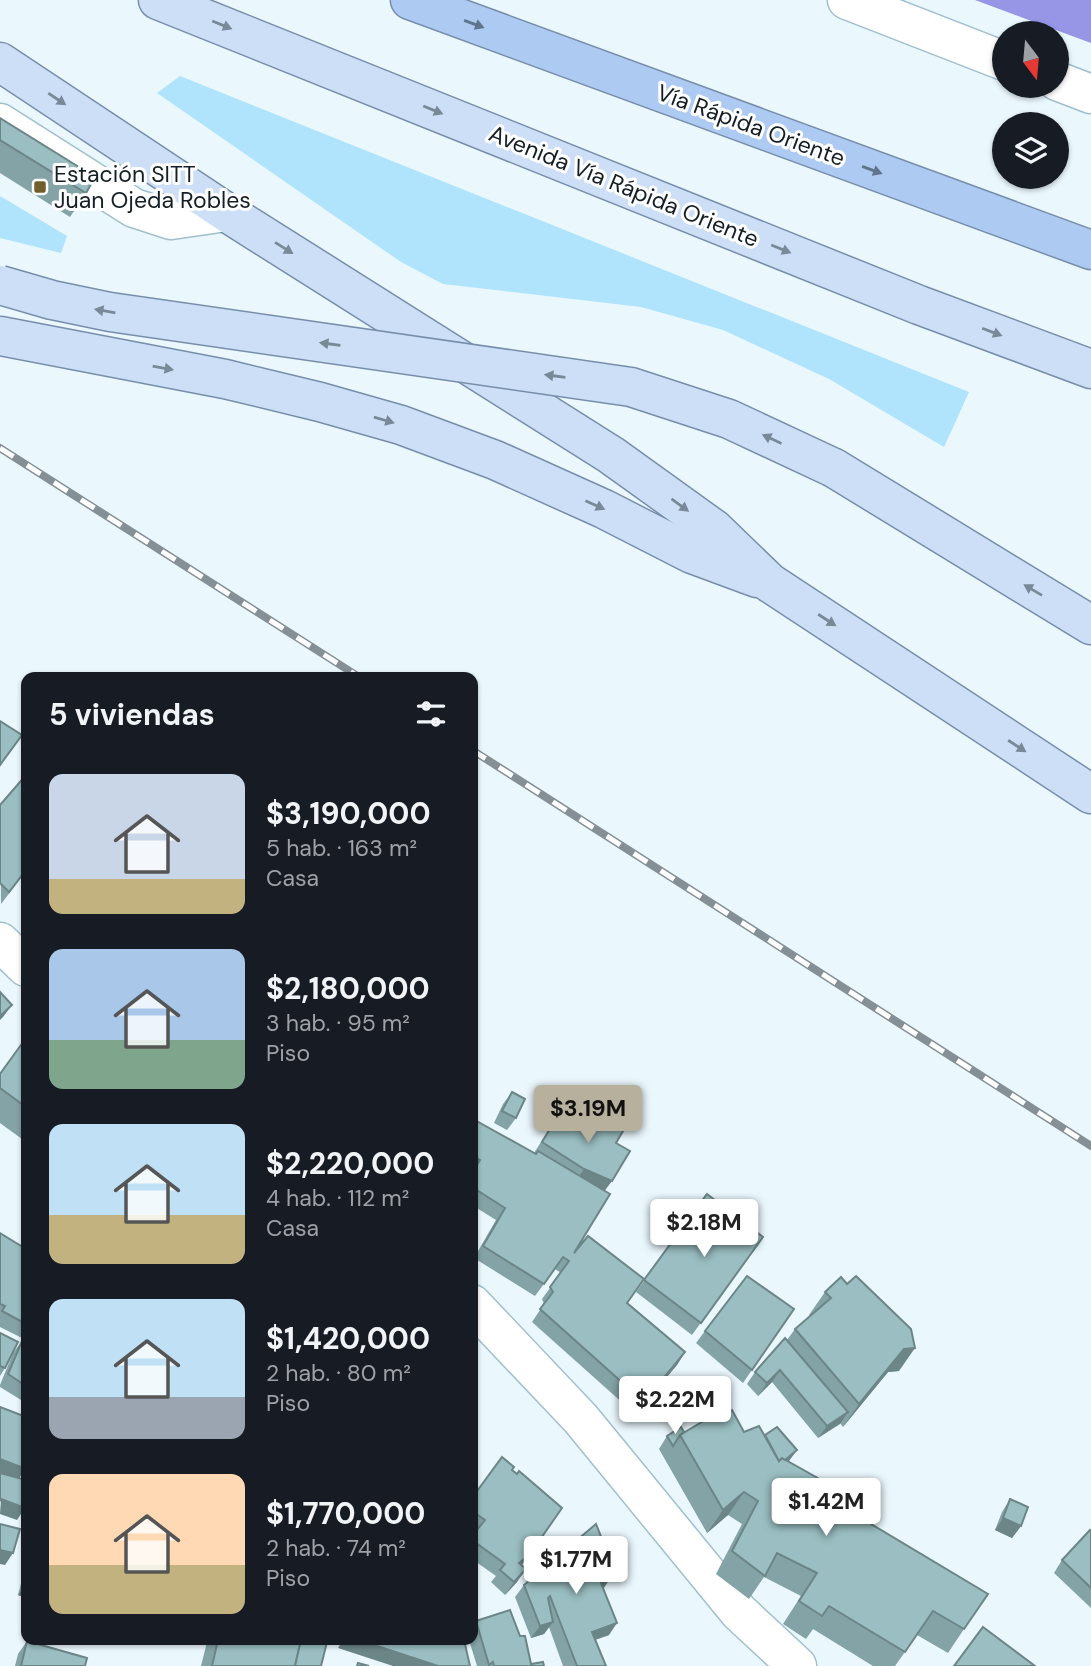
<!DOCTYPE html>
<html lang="es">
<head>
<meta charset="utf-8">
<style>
	:root { --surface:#171b24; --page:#242831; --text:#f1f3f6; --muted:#9ea1a6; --accent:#b7b09c }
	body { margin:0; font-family:"DM Sans",sans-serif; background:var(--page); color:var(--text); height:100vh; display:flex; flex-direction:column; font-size:26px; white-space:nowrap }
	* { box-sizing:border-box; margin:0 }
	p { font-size:23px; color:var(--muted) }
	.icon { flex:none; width:38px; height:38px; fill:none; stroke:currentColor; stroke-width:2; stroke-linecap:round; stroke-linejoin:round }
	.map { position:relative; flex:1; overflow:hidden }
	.sheet { position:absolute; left:21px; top:672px; width:457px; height:973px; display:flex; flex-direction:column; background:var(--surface); border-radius:14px; box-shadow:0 2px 5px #0004 }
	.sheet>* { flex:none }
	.needle { width:46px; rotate:164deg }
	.tools { position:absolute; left:992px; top:21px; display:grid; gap:14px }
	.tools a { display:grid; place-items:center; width:77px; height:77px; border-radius:50%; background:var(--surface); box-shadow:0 2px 5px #0004; font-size:35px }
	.price { position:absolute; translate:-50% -60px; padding:0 16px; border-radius:7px; background:#fff; color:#222; font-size:23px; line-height:46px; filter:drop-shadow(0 2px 4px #0008) }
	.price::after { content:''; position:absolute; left:50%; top:42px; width:21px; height:16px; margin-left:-10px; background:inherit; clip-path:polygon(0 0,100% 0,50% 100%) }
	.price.active { background:var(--accent); color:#111 }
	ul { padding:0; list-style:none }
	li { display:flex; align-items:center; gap:21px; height:175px; padding:0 28px }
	li span { display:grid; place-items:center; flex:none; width:196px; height:140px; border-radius:14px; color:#555 }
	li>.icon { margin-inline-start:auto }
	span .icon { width:84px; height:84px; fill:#fffc; stroke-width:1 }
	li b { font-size:30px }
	h2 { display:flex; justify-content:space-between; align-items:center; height:84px; padding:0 28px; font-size:30px }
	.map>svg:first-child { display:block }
</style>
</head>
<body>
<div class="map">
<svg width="1091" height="1666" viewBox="0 0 1091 1666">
	<rect width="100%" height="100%" fill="#eaf7fd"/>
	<!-- green -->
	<g fill="#b0e4fd">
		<path d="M180,76L969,392L944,447L829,379L723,330L641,307L443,284L401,262L157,93Z"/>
		<path d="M0,196L67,236L61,253L0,238Z"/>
	</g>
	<!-- water -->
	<path fill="#9795e6" d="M975,0H1091V43Z"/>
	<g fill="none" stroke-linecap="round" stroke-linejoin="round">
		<!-- minor casing -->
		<g stroke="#a1bfcd" stroke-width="41">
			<g id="minor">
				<path d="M847,0L1004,61"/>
				<path d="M1057,81L1091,94"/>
				<path d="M0,123L134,208L171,220L226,212"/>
				<path d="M0,942L26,967"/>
				<path d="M472,1304L581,1419L739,1612L797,1666"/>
			</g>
		</g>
		<!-- major casing -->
		<g stroke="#778eaa" stroke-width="41">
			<g id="major">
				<path d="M158,0L919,305L1091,369"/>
				<path d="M0,62L226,212L611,455L714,529L770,583L1091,794"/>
				<path d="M0,336L225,379L320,402L401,425L495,460L604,509L692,554L757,578"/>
				<path d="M834,468L1091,625"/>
			</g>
		</g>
		<!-- highway casing -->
		<g stroke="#778eaa" stroke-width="41">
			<path id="highway" d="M410,0L1091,250"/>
		</g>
		<!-- minor -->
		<use href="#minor" stroke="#fff" stroke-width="38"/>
		<!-- major -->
		<use href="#major" stroke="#cddff7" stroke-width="38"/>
		<!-- highway -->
		<use href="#highway" stroke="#accaf2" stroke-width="38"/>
		<!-- rail casing -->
		<g stroke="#849096" stroke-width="8">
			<g id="rail">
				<path d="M0,448L359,677"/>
				<path d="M472,750L1091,1146"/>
			</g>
		</g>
		<!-- rail -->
		<use href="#rail" stroke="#fff" stroke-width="5" stroke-dasharray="16" stroke-linecap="butt"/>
		<!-- major-bridge casing -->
		<g stroke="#778eaa" stroke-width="41" stroke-linecap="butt">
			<path id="major-bridge" d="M0,285L52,300L110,312L631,387L729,419L834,468"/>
		</g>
		<!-- major-bridge -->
		<use href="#major-bridge" stroke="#cddff7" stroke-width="38"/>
	</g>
	<!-- wall -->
	<g fill="#84a3a6">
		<path d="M0,118L86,193L70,217L0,173Z"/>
		<path d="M26,775V874L25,873L1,904L0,805Z"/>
		<path d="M26,1038V1142L0,1123V1074Z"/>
		<path d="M512,1092L516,1118L507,1130L494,1123L503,1104Z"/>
		<path d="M562,1109L595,1129L603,1118L616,1143L604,1191L574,1253L627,1303L685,1352L677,1365L635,1414L532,1322L544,1304L542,1299L561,1273L555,1269L535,1296L474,1258L496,1220L472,1205V1121L534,1153Z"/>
		<path d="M707,1194L763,1237L692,1335L636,1292Z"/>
		<path d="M0,1233L26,1249V1340L0,1327Z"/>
		<path d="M825,1292L899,1371L888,1372L843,1427L840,1423L818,1438L772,1382L758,1396L747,1384L755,1372L787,1340L795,1329L810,1316L809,1315Z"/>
		<path d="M794,1309L743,1383L696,1343L705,1331Z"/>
		<path d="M0,1333L5,1368L0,1376Z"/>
		<path d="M22,1341L26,1343V1403L0,1387V1385L13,1353Z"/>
		<path d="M722,1414L744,1432L765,1435L797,1450L789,1461L856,1515L964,1629L948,1653L917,1635L895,1666H873L813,1629L806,1639L783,1624L801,1596L764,1577L749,1599L716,1574L742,1524L728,1515L707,1533L659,1449L667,1436L684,1432Z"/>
		<path d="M512,1470L522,1565L517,1582L505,1595L491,1582L496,1576L472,1559V1536L476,1531L472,1529V1498Z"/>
		<path d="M1010,1499L1021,1526L1012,1538L995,1530L1002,1512Z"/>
		<path d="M1091,1531V1608L1054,1573L1062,1560Z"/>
		<path d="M603,1562L609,1580L604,1588L609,1635L595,1640L606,1666H563L549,1627L544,1634L531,1638L515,1597L524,1585Z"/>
		<path d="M26,1565V1598L18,1595Z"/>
		<path d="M476,1621L520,1636L531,1664L544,1666H477L469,1640H472V1625Z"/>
		<path d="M209,1640H317L321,1666H201L207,1642Z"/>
		<path d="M27,1641L85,1666H15L18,1654Z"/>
	</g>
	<!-- shaded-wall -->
	<g fill="#6c8587">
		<path d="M12,1005L3,1017L0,1020V1016Z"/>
		<path d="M584,1169L612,1181L603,1193L576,1181Z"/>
		<path d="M915,1348L899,1371L888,1372L843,1427L859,1404L904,1349Z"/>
		<path d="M685,1352L677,1365L635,1414L644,1402Z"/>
		<path d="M780,1370L772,1382L758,1396L767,1383Z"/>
		<path d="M848,1412L840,1424L818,1438L827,1426Z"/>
		<path d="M797,1450L788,1462L772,1472Z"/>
		<path d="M0,1459L26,1469L17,1481L0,1474Z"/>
		<path d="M744,1492L728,1515L707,1533L723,1510Z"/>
		<path d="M1,1499L25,1508L17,1520L0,1514Z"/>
		<path d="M562,1508L521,1566L519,1563Z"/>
		<path d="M1003,1518L1021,1526L1012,1538L995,1530Z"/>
		<path d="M0,1550L13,1553L5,1565L0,1564Z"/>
		<path d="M526,1569L517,1582L505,1595L514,1582Z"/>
		<path d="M609,1580L600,1593L601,1583Z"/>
		<path d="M26,1583V1598L18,1595Z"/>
		<path d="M553,1622L544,1634L531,1638L540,1626Z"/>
		<path d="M617,1623L609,1635L583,1644L592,1632Z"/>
		<path d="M343,1640H359L438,1666H393L338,1648Z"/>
	</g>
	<!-- building -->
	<g fill="#9abec1" stroke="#6c8587" stroke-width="2">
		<path d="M0,118L95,177L86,193L0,140Z"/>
		<path d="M0,721L22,735L0,765Z"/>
		<path d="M26,775V870L9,892L0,883V805Z"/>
		<path d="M0,992L12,1005L0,1016Z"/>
		<path d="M26,1038V1107L0,1088V1074Z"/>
		<path d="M512,1092L525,1099L516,1118L502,1111Z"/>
		<path d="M562,1109L596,1129L603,1118L623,1131L616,1143L630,1151L612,1181L584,1169L542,1142Z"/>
		<path d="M473,1119L536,1154L538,1151L610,1194L574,1253L588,1236L644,1279L627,1303L685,1352L644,1402L540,1309L553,1292L550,1287L569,1261L563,1257L544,1284L483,1246L505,1208L472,1187V1173L480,1160L472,1155V1121Z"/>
		<path d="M707,1194L763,1237L701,1323L644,1280Z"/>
		<path d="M0,1233L26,1249V1324L2,1311L5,1306L0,1304Z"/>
		<path d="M747,1276L794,1309L752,1370L705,1331Z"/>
		<path d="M856,1276L911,1329L915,1348L904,1349L859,1404L795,1329L831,1298L825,1292L841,1277L847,1284Z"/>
		<path d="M0,1333L18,1342L5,1368L0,1366Z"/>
		<path d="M785,1338L848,1412L827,1426L780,1370L767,1383L755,1372Z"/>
		<path d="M22,1341L26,1343V1386L8,1374Z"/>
		<path d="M0,1407L26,1417V1469L0,1459Z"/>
		<path d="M732,1410L744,1432L759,1426L779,1461L782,1458L864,1504L856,1515L988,1594L964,1629L933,1611L905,1652L829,1606L822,1616L799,1601L817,1573L777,1553L765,1576L732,1551L758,1501L744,1492L723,1510L680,1435L720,1411L723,1415Z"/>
		<path d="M681,1427L684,1432L680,1435L673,1446L667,1436Z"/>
		<path d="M777,1427L797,1450L785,1460L782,1458L779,1461L765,1435Z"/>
		<path d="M502,1457L514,1467L512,1470L517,1474L519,1471L562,1508L530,1554L519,1563L526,1569L514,1582L500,1570L505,1564L472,1540V1536L485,1520L472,1511V1498Z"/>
		<path d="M0,1473L26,1480V1504L25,1508L1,1499L0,1501Z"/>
		<path d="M1010,1499L1028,1507L1021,1526L1003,1518Z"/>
		<path d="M0,1524L20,1529L13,1553L0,1550Z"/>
		<path d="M596,1524L608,1554L601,1556L609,1580L601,1583L617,1623L592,1632L606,1666H577L550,1596L548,1598L553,1622L540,1626L524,1585Z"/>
		<path d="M1090,1530L1091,1531V1588L1062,1560Z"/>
		<path d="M510,1610L520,1636H525L531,1664L543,1662L544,1666H494L493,1662L489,1665L476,1621Z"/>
		<path d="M983,1627L1035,1666H954Z"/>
		<path d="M218,1640H301L295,1666H212Z"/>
		<path d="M301,1640H317L327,1642L321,1666H295Z"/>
		<path d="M359,1640H464L470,1666H438Z"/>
		<path d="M27,1641L87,1658L85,1666H21Z"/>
		<path d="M358,1663L369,1666H357Z"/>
	</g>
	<!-- one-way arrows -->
	<defs><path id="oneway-solid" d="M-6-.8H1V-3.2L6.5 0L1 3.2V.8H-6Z" transform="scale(1.75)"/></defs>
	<g fill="#60748c">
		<use href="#oneway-solid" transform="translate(474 24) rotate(20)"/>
		<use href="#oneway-solid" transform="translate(872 170) rotate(20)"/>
	</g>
	<g fill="#7a8998">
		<use href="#oneway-solid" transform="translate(222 25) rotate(22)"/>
		<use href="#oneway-solid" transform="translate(57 99) rotate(34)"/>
		<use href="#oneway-solid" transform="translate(433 110) rotate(22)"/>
		<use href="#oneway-solid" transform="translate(284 248) rotate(32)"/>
		<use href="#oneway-solid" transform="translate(781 249) rotate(22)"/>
		<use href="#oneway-solid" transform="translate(105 311) rotate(-170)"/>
		<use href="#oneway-solid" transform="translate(992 332) rotate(21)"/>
		<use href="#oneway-solid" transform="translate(330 344) rotate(-172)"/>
		<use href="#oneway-solid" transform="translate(163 368) rotate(10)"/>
		<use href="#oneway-solid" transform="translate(555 376) rotate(-172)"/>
		<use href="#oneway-solid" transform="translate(384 420) rotate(16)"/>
		<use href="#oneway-solid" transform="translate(772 439) rotate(-155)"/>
		<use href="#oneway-solid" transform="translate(595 505) rotate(24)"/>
		<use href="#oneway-solid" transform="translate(680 505) rotate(36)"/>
		<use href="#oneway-solid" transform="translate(1033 590) rotate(-149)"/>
		<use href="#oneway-solid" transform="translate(827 620) rotate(33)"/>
		<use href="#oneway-solid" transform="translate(1017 746) rotate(33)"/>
	</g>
	<!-- markers -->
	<rect fill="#705f2d" stroke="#fff" stroke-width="2.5" x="33" y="180" width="14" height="14" rx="3.5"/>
	<g text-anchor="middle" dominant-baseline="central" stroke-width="6" stroke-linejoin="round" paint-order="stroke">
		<!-- street labels -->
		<g font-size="23" fill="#141f25" stroke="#fff">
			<text transform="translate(751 125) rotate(20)">Vía Rápida Oriente</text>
			<text transform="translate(624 186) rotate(22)">Avenida Vía Rápida Oriente</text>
		</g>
		<!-- poi labels -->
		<g font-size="23" fill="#141f25" stroke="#fff" text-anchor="start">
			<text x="54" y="174">Estación SITT<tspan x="54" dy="26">Juan Ojeda Robles</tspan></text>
		</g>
	</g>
</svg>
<div class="tools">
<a><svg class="needle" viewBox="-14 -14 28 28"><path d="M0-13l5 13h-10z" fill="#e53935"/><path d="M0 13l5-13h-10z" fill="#9ea1a6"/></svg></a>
<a><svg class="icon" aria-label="layers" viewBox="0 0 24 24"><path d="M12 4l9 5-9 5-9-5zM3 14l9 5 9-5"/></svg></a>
</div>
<b class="price active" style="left:588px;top:1145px">$3.19M</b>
<b class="price" style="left:704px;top:1259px">$2.18M</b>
<b class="price" style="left:675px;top:1436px">$2.22M</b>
<b class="price" style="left:826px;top:1538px">$1.42M</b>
<b class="price" style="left:576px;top:1596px">$1.77M</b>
<section class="sheet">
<h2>5 viviendas<svg class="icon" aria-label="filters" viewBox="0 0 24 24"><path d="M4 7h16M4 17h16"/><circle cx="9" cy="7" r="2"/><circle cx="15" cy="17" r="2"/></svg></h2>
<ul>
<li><span style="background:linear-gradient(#c9d6e8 75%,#c2b280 0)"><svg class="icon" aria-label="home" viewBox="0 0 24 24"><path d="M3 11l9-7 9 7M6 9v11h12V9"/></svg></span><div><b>$3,190,000</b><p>5 hab. · 163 m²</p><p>Casa</p></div></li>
<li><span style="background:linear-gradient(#a9c7e8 65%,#7fa58c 0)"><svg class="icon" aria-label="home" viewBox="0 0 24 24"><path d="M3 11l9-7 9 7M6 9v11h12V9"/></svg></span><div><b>$2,180,000</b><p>3 hab. · 95 m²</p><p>Piso</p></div></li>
<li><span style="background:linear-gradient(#bfe0f5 65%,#c2b280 0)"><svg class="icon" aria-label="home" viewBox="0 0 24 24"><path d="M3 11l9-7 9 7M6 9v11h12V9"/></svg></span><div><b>$2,220,000</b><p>4 hab. · 112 m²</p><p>Casa</p></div></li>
<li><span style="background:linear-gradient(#bfe0f5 70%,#9aa5b1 0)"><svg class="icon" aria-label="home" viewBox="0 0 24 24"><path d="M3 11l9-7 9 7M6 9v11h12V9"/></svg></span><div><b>$1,420,000</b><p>2 hab. · 80 m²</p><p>Piso</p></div></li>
<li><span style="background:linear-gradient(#ffd9b3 65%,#c2b280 0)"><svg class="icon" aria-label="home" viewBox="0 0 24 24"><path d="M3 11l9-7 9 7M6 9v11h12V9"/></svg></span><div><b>$1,770,000</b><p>2 hab. · 74 m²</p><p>Piso</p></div></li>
</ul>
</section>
</div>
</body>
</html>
